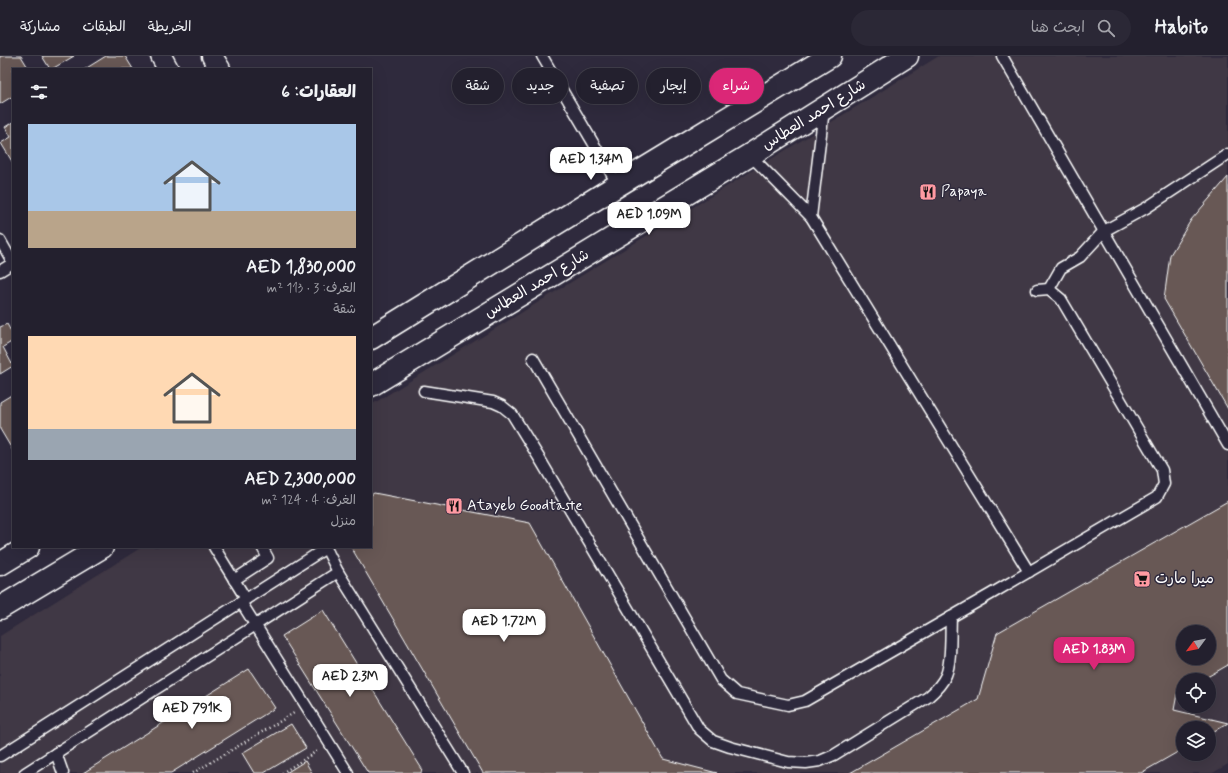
<!DOCTYPE html>
<html lang="ar">
<head>
<meta charset="utf-8">
<style>
	:root { --surface:#23202e; --page:#2b2836; --text:#f1f3f6; --muted:#a3a3aa; --line:#403e4a; --accent:#db2777 }
	body { margin:0; font-family:Mynerve,"Playpen Sans Arabic",sans-serif; background:var(--page); color:var(--text); direction:rtl; height:100vh; display:flex; flex-direction:column; font-size:15px; white-space:nowrap }
	* { box-sizing:border-box; margin:0 }
	p { font-size:13px; color:var(--muted) }
	.icon { flex:none; width:22px; height:22px; fill:none; stroke:currentColor; stroke-width:2; stroke-linecap:round; stroke-linejoin:round }
	.map { position:relative; flex:1; overflow:hidden; direction:ltr }
	.details { position:absolute; left:12px; top:12px; width:360px; height:480px; display:flex; flex-direction:column; background:var(--surface); border-radius:0px; box-shadow:0 4px 16px #0002,0 0 0 1px var(--line); direction:rtl }
	.details>* { flex:none }
	.banner { position:absolute; left:384px; top:12px; width:380px; height:36px; direction:rtl; display:flex; gap:8px }
	.needle { width:26px; rotate:238deg }
	.buttons { position:absolute; left:1176px; top:569px; display:grid; gap:8px }
	.buttons a { display:grid; place-items:center; width:40px; height:40px; border-radius:50%; background:var(--surface); box-shadow:0 4px 16px #0002,0 0 0 1px var(--line); font-size:20px }
	.price { position:absolute; translate:-50% -34px; padding:0 9px; border-radius:8px; background:#fff; color:#222; font-size:13px; line-height:26px; filter:drop-shadow(0 1px 2px #0008) }
	.price::after { content:''; position:absolute; left:50%; top:24px; width:12px; height:9px; margin-left:-6px; background:inherit; clip-path:polygon(0 0,100% 0,50% 100%) }
	.price.selected { background:var(--accent); color:#fff }
	ul { padding:0; list-style:none }
	li { display:grid; align-content:center; gap:8px; height:212px; padding:0 16px }
	li span { display:grid; place-items:center; height:124px; border-radius:0px; color:#555 }
	li>.icon { margin-inline-start:auto }
	span .icon { width:72px; height:72px; fill:#fffc; stroke-width:1 }
	li b { font-size:17px }
	h2 { display:flex; justify-content:space-between; align-items:center; height:48px; padding:0 16px; font-size:17px }
	.tag { padding:0 14px; border-radius:18px; background:var(--surface); box-shadow:0 4px 16px #0002,0 0 0 1px var(--line); font-size:14px; line-height:36px }
	.tag.selected { background:var(--accent); color:#fff }
	header { display:flex; align-items:center; gap:24px; box-sizing:border-box; height:56px; padding:0 20px; background:var(--surface); border-bottom:1px solid var(--line) }
	header strong { font-size:19px }
	nav { display:flex; gap:22px; margin-inline-start:auto; font-size:14px }
	.search { width:280px; height:36px; background:var(--page); display:flex; align-items:center; gap:10px; box-sizing:border-box; padding:0 14px; border-radius:22px; color:var(--muted); font-size:15px }
	.map>svg:first-child { display:block }
</style>
</head>
<body>
<header>
<strong>Habito</strong>
<div class="search"><svg class="icon" aria-label="search" viewBox="0 0 24 24"><circle cx="10" cy="10" r="6"/><path d="M15 15l6 6"/></svg>ابحث هنا</div>
<nav><a>الخريطة</a><a>الطبقات</a><a>مشاركة</a></nav>
</header>
<div class="map">
<svg width="1228" height="717" viewBox="0 0 1228 717">
	<rect width="100%" height="100%" fill="#2f2a3d"/>
	<filter id="ink" filterUnits="userSpaceOnUse"><feTurbulence type="fractalNoise" baseFrequency=".025" numOctaves="2"/><feDisplacementMap in="SourceGraphic" scale="8" xChannelSelector="R" yChannelSelector="G"/><feConvolveMatrix kernelMatrix="1 2 1 2 8 2 1 2 1" color-interpolation-filters="sRGB"/></filter>
	<g filter="url(#ink)">
		<!-- built -->
		<path fill="#403844" fill-rule="evenodd" d="M939,0H1228V708L1213,717H0V580L142,491H371V349ZM1183,576H1209V602H1183ZM1183,624H1209V650H1183ZM1183,672H1209V698H1183Z"/>
		<!-- building -->
		<g fill="#675955" stroke="#fff" fill-rule="evenodd">
			<path d="M0,0H21L29,13H13V40L0,48Z"/>
			<path d="M42,0H74L52,13H50Z"/>
			<path d="M106,0H125L133,13H85Z"/>
			<path d="M13,66V107L1,87L11,81L5,71Z"/>
			<path d="M1228,121V353L1164,243L1170,199L1191,164Z"/>
			<path d="M7,268L13,279V285L3,291L13,310L0,318V271Z"/>
			<path d="M13,338V395L0,373V346Z"/>
			<path d="M374,437L530,467L663,703L717,717H483L351,491H371V439Z"/>
			<path d="M1228,445V609L1202,624H1183V635L1177,638L1174,654L1228,667L1209,678V672H1183V693L1141,717H850L978,643L997,577ZM1183,576H1209V602H1183Z"/>
			<path d="M323,554L422,713L421,717H368L282,580Z"/>
			<path d="M249,613L275,652L171,717H83Z"/>
			<path d="M291,668L306,692L264,717H254L242,697Z"/>
			<path d="M305,705L312,717H286Z"/>
		</g>
		<g fill="none" stroke-linecap="round" stroke-linejoin="round">
			<!-- service casing -->
			<g stroke="#fff" stroke-width="13">
				<g id="service">
					<path d="M542,0L618,129"/>
					<path d="M1002,0L1228,389"/>
					<path d="M750,99L811,161L1029,516"/>
					<path d="M811,161L824,53"/>
					<path d="M0,184L13,207"/>
					<path d="M0,215L13,207"/>
					<path d="M1049,233L1061,212L1080,201L1104,175L1146,152L1228,98"/>
					<path d="M533,302L721,624L737,638L788,649L805,645L991,538L1157,441L1164,428L1162,414L1061,243L1049,233L1037,234"/>
					<path d="M424,335L493,346L502,350L512,358L541,405L699,673L713,685L730,691L788,706L806,707L820,705L834,699L928,641C935,635 942,628 946,619C952,604 950,578 951,561"/>
					<path d="M214,491L246,543"/>
					<path d="M338,516L463,717"/>
					<path d="M234,524L268,502L262,491"/>
					<path d="M241,546L348,717"/>
					<path d="M56,697L63,717"/>
					<path d="M0,700L326,492L338,516L25,717"/>
				</g>
			</g>
			<!-- minor casing -->
			<g stroke="#fff" stroke-width="23">
				<g id="minor">
					<path d="M161,0L168,13"/>
					<path d="M212,0L220,13"/>
				</g>
			</g>
			<!-- tertiary casing -->
			<g stroke="#fff" stroke-width="25">
				<g id="tertiary">
					<path d="M371,282L618,129L830,0"/>
					<path d="M371,329L750,99L907,0"/>
					<path d="M0,508L28,491"/>
					<path d="M0,552L102,491"/>
				</g>
			</g>
			<!-- path -->
			<g stroke="#fff" stroke-width="2.5" stroke-dasharray="1 3" stroke-linecap="butt">
				<path d="M193,717L294,657"/>
				<path d="M282,717L317,695"/>
			</g>
			<!-- service -->
			<use href="#service" stroke="#2f2a3d" stroke-width="10"/>
			<!-- minor -->
			<use href="#minor" stroke="#2f2a3d" stroke-width="20"/>
			<!-- tertiary -->
			<use href="#tertiary" stroke="#2f2a3d" stroke-width="22"/>
		</g>
	</g>
	<!-- icons -->
	<defs>
		<g id="restaurant-square" transform="scale(0.9)"><rect x="-9" y="-9" width="18" height="18" rx="4" fill="#ff9aa2" stroke="#2f2a3d"/><path d="M-5-6h1v4h1v-4h1v4h1v-4h1v5L-1.5 .5V6h-2V.5L-5-1ZM5-6V6H3V1.5H1.5Q1.5-4 5-6Z" fill="#111"/></g>
		<g id="supermarket-square" transform="scale(0.9)"><rect x="-9" y="-9" width="18" height="18" rx="4" fill="#ff9aa2" stroke="#2f2a3d"/><path d="M-6-5.5h2.5l.6 2H6L4.5 2H-2.5L-4.4-4H-6ZM-1.5 3.2a1.3 1.3 0 1 0 .1 0ZM3 3.2a1.3 1.3 0 1 0 .1 0Z" fill="#111"/></g>
	</defs>
	<g fill-rule="evenodd">
		<use href="#restaurant-square" x="928" y="136"/>
		<use href="#restaurant-square" x="454" y="450"/>
		<use href="#supermarket-square" x="1142" y="523"/>
	</g>
	<g text-anchor="middle" dominant-baseline="central" stroke-width="3" stroke-linejoin="round" paint-order="stroke">
		<!-- street labels -->
		<g font-size="15" fill="#fff" stroke="#2f2a3d">
			<text transform="translate(814 59) rotate(-32)">شارع احمد العطاس</text>
			<text transform="translate(537 228) rotate(-31)">شارع احمد العطاس</text>
		</g>
		<!-- poi labels -->
		<g font-size="15" fill="#fff" stroke="#2f2a3d" text-anchor="start">
			<text x="941" y="136">Papaya</text>
			<text x="467" y="450">Atayeb Goodtaste</text>
			<text x="1155" y="523">ميرا مارت</text>
		</g>
	</g>
</svg>
<div class="buttons">
<a><svg class="needle" viewBox="-14 -14 28 28"><path d="M0-13l5 13h-10z" fill="#e53935"/><path d="M0 13l5-13h-10z" fill="#a3a3aa"/></svg></a>
<a><svg class="icon" aria-label="locate" viewBox="0 0 24 24"><circle cx="12" cy="12" r="6"/><path d="M12 2v4M12 18v4M2 12h4M18 12h4"/></svg></a>
<a><svg class="icon" aria-label="layers" viewBox="0 0 24 24"><path d="M12 4l9 5-9 5-9-5zM3 14l9 5 9-5"/></svg></a>
</div>
<b class="price" style="left:591px;top:125px">AED 1.34M</b>
<b class="price" style="left:649px;top:180px">AED 1.09M</b>
<b class="price" style="left:504px;top:587px">AED 1.72M</b>
<b class="price selected" style="left:1094px;top:615px">AED 1.83M</b>
<b class="price" style="left:350px;top:642px">AED 2.3M</b>
<b class="price" style="left:192px;top:674px">AED 791K</b>
<div class="banner">
<a class="tag selected">شراء</a>
<a class="tag">إيجار</a>
<a class="tag">تصفية</a>
<a class="tag">جديد</a>
<a class="tag">شقة</a>
</div>
<section class="details">
<h2>العقارات: 6<svg class="icon" aria-label="filters" viewBox="0 0 24 24"><path d="M4 7h16M4 17h16"/><circle cx="9" cy="7" r="2"/><circle cx="15" cy="17" r="2"/></svg></h2>
<ul>
<li><span style="background:linear-gradient(#a9c7e8 70%,#b9a48a 0)"><svg class="icon" aria-label="home" viewBox="0 0 24 24"><path d="M3 11l9-7 9 7M6 9v11h12V9"/></svg></span><div><b>AED 1,830,000</b><p>الغرف: 3 · 113 m²</p><p>شقة</p></div></li>
<li><span style="background:linear-gradient(#ffd9b3 75%,#9aa5b1 0)"><svg class="icon" aria-label="home" viewBox="0 0 24 24"><path d="M3 11l9-7 9 7M6 9v11h12V9"/></svg></span><div><b>AED 2,300,000</b><p>الغرف: 4 · 124 m²</p><p>منزل</p></div></li>
</ul>
</section>
</div>
</body>
</html>
